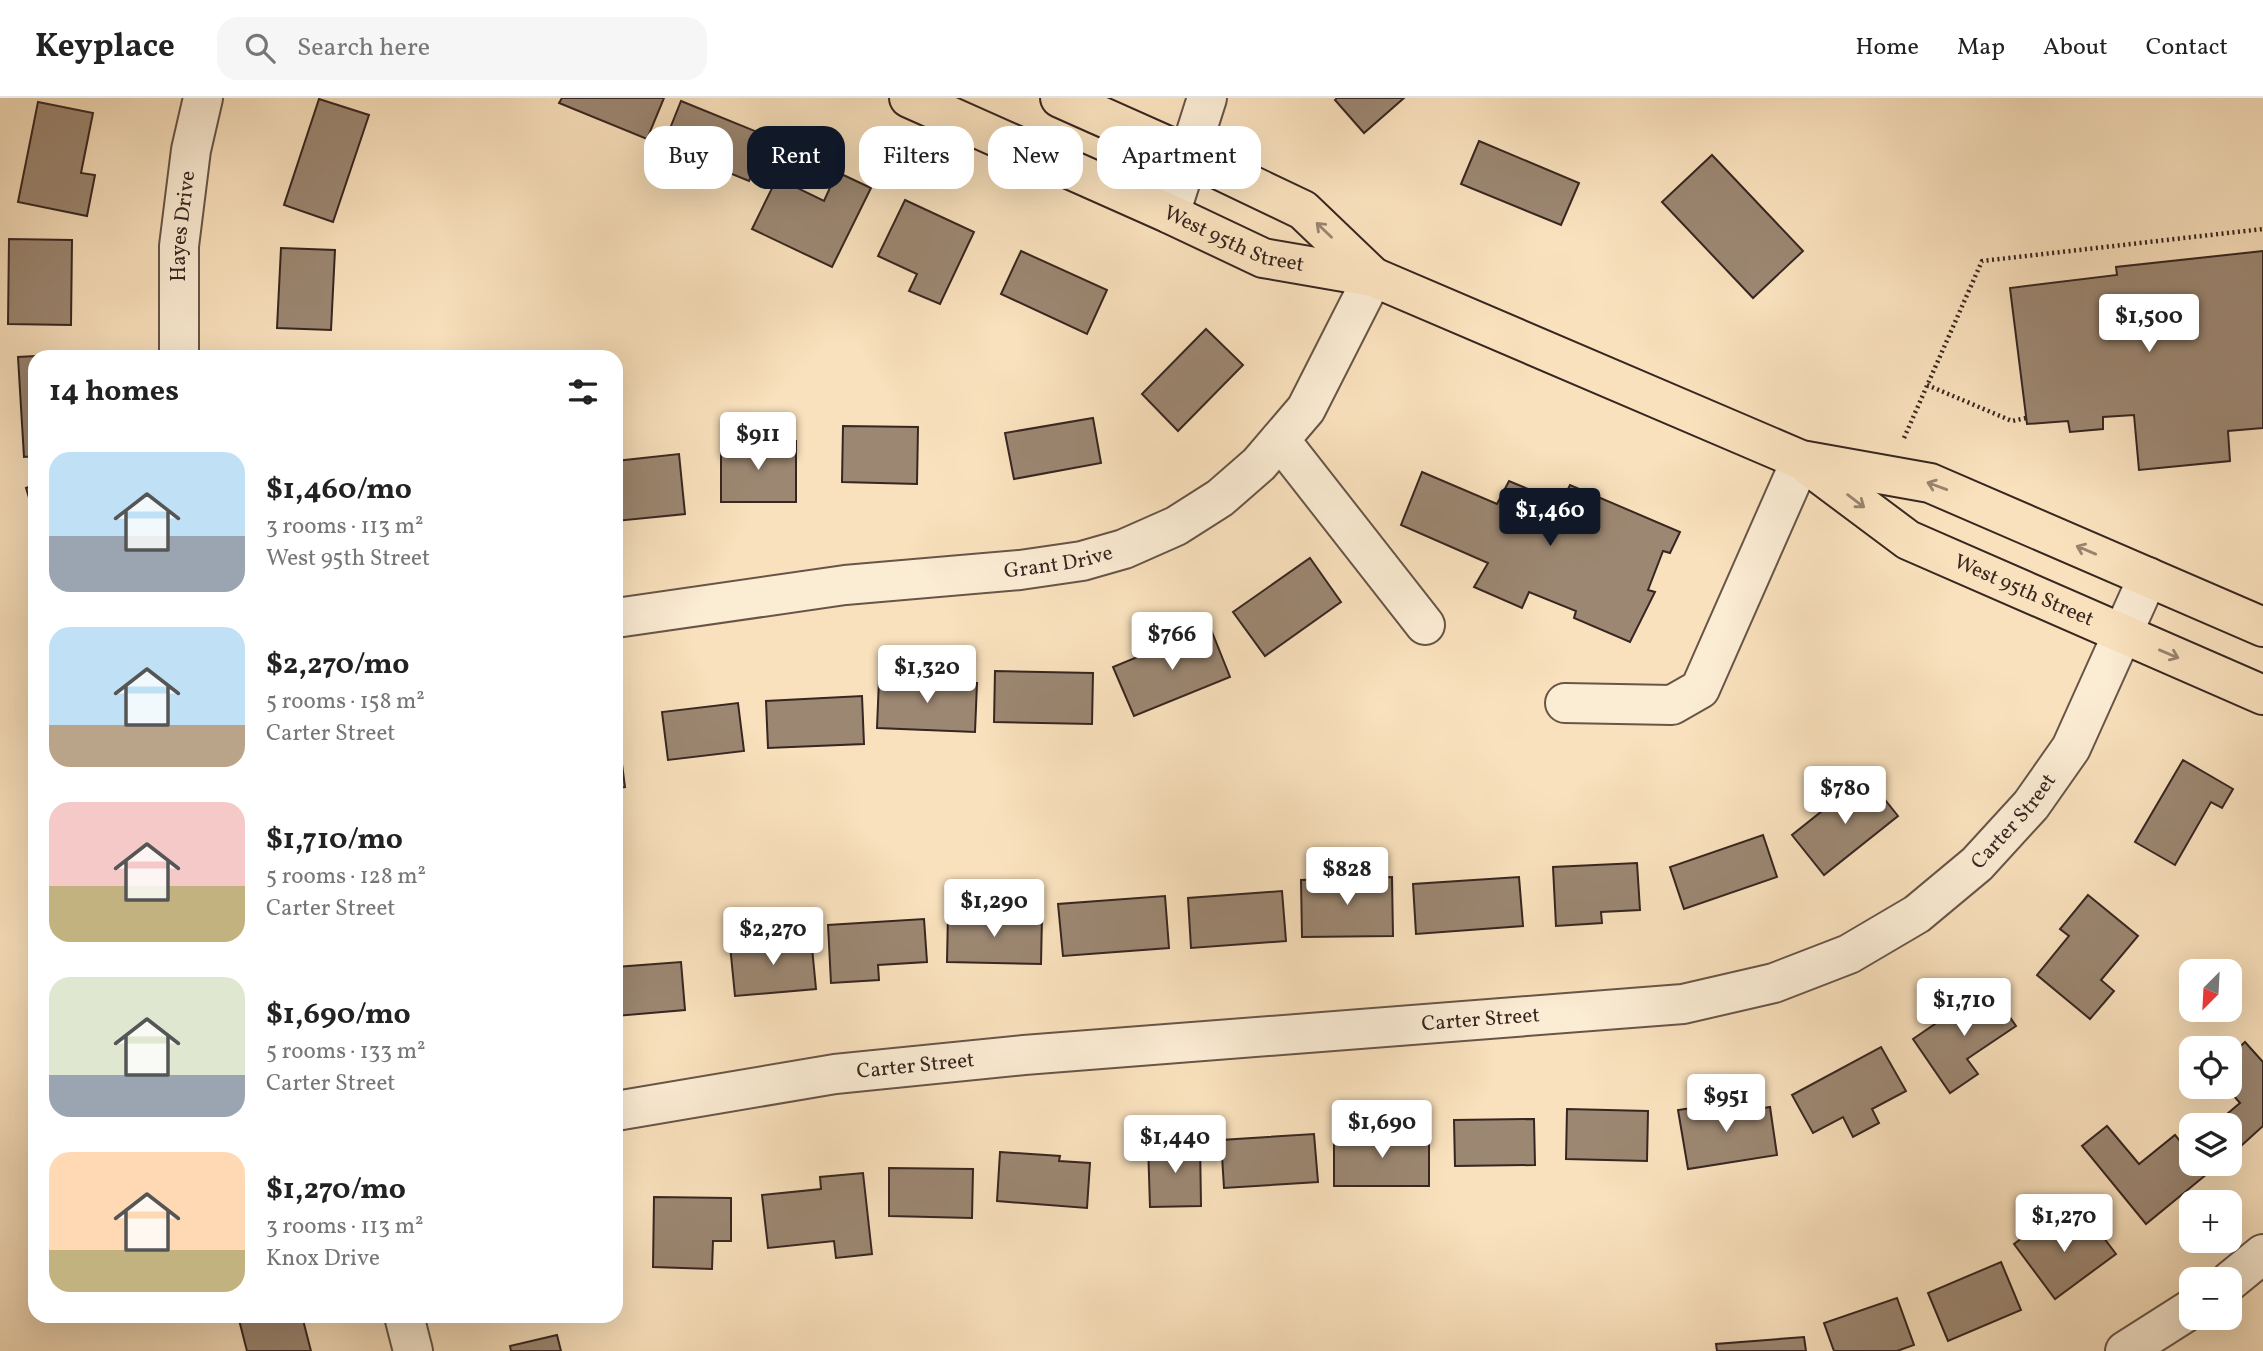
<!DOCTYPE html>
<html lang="en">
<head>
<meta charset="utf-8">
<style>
	:root { --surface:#fff; --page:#f6f6f6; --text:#222; --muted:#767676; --line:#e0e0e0; --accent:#111827 }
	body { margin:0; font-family:Vollkorn,serif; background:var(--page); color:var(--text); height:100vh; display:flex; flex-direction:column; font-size:26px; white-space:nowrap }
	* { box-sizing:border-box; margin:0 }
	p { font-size:23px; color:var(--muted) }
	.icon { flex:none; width:38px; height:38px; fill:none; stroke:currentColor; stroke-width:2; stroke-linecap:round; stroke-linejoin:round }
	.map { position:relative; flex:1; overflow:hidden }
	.drawer { position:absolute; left:28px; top:252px; width:595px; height:973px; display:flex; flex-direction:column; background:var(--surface); border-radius:21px; box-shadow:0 7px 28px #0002 }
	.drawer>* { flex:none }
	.hud { position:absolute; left:644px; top:28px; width:665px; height:63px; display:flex; gap:14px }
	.needle { width:46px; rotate:204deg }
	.controls { position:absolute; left:2179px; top:861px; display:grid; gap:14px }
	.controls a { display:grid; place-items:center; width:63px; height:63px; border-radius:14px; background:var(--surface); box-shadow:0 7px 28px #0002; font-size:35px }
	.price { position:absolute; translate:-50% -60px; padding:0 16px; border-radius:7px; background:#fff; color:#222; font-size:23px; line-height:46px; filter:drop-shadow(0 2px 4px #0008) }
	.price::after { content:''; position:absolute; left:50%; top:42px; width:21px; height:16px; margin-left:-10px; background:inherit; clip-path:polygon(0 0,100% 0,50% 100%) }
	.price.current { background:var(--accent); color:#fff }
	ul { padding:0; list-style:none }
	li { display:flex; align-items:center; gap:21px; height:175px; padding:0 21px }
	li span { display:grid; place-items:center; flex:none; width:196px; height:140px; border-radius:21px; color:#555 }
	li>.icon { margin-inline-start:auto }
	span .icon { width:84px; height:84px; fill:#fffc; stroke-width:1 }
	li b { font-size:30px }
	h2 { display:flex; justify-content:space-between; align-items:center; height:84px; padding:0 21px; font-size:30px }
	.chip { padding:0 24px; border-radius:21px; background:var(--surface); box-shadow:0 7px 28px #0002; font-size:24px; line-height:63px }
	.chip.current { background:var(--accent); color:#fff }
	header { display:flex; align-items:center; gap:42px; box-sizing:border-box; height:98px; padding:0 35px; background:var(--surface); border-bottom:2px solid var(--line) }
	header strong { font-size:33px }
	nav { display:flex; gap:38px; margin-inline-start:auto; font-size:24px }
	.search { width:490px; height:63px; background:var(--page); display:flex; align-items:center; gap:18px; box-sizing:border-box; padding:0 24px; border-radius:21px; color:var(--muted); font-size:26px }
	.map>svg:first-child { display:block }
</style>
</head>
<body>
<header>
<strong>Keyplace</strong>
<div class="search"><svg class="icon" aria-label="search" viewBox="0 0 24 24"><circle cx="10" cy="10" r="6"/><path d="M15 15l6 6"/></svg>Search here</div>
<nav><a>Home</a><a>Map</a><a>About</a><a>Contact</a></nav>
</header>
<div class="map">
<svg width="2263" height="1253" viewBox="0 0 2263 1253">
	<rect width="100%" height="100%" fill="#f9e1bd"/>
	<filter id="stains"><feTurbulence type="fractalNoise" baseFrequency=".00286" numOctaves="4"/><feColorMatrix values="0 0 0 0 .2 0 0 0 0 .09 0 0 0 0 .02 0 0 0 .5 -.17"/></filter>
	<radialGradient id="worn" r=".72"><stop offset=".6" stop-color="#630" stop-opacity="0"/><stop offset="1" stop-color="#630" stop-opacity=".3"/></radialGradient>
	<!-- building -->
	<g fill="#9c8772" stroke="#372621" stroke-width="2">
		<path d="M562,0H664L647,41L559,5Z"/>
		<path d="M1337,0H1404L1364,35L1335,2Z"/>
		<path d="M319,1L369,17L333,124L284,107Z"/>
		<path d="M681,3L767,38L749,83L663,48Z"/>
		<path d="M38,4L93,15L81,75L95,77L87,118L18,104Z"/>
		<path d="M1479,43L1579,85L1561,127L1461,86Z"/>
		<path d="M1712,57L1803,153L1753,200L1662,104Z"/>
		<path d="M837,74L871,90L832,169L752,131L777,80L824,103Z"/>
		<path d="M905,102L974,134L940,206L909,193L917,176L878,158Z"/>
		<path d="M9,141L72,142L71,227L8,226Z"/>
		<path d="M281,150L335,152L331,232L277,230Z"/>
		<path d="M1021,153L1107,192L1087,236L1001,196Z"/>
		<path d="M2263,153V330L2228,333L2230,363L2139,372L2134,317L2103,319V331L2070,334L2068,323L2027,326L2010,190L2117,177L2116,169Z"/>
		<path d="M1206,231L1243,267L1178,333L1142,296Z"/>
		<path d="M74,256V259H35V358L24,359L18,259Z"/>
		<path d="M1093,320L1101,365L1014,381L1005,335Z"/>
		<path d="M843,328L918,329L917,386L842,384Z"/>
		<rect x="721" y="343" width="75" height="61"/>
		<path d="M679,356L685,416L616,423V363Z"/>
		<path d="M1422,374L1497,406L1509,383L1561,405L1570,387L1680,434L1670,455L1663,453L1648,492L1655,494L1630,544L1574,520L1576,513L1529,494L1522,510L1474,489L1488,465L1401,427Z"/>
		<path d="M35,387V419L26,390Z"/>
		<path d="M1310,460L1341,504L1265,558L1233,514Z"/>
		<path d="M1210,529L1230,579L1134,618L1113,569Z"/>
		<path d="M995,573L1093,575L1092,626L994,624Z"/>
		<path d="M879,581L977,585L975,634L877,630Z"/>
		<path d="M862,598L864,646L768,650L766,603Z"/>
		<path d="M738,605L744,653L668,662L662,614Z"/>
		<path d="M617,628L625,689L616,690V629Z"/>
		<path d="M2183,662L2233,691L2222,710L2211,704L2175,767L2135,744Z"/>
		<path d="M1866,678L1898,718L1824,777L1792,737Z"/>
		<path d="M1763,737L1777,779L1684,811L1670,769Z"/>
		<path d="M1637,765L1640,812L1601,814L1602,825L1556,828L1553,769Z"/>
		<path d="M1392,779L1393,838L1302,839L1301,782Z"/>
		<path d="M1519,779L1523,828L1416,836L1413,786Z"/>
		<path d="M1282,793L1286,843L1191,850L1188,800Z"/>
		<path d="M2088,797L2138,838L2101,882L2114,893L2090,921L2037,877L2069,838L2060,831Z"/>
		<path d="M1165,798L1169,850L1063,858L1058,806Z"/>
		<path d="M948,815L1042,818L1041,866L947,864Z"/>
		<path d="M924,821L927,864L878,867L879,882L831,885L828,827Z"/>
		<path d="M811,839L816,891L735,898L730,847Z"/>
		<path d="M681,864L685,912L616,918V869Z"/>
		<path d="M1989,889L2016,928L1967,961L1978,976L1950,995L1913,941Z"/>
		<path d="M2245,944L2263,964V1028L2230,1058V1027H2214L2240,1005L2226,989H2230V958Z"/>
		<path d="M1881,949L1906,993L1872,1011L1879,1025L1853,1039L1843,1019L1813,1035L1792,997Z"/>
		<path d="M1738,1003L1739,1014L1770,1009L1777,1057L1688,1071L1678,1012Z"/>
		<path d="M1567,1011L1648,1013L1647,1063L1566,1061Z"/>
		<path d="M1534,1021L1535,1067L1455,1068L1454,1022Z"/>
		<path d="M2107,1028L2139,1066L2175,1037L2191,1057V1066H2198L2207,1076L2146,1126L2082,1048Z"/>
		<rect x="1334" y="1035" width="95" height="53"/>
		<path d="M1314,1036L1318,1084L1224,1090L1221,1042Z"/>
		<path d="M1200,1045L1201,1108L1150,1109L1148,1046Z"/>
		<path d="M1000,1054L1060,1058L1059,1063L1090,1065L1087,1110L997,1103Z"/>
		<path d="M889,1070L973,1071L972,1120L889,1118Z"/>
		<path d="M863,1075L872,1156L836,1160L834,1143L768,1150L762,1097L821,1091L820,1079Z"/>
		<path d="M654,1099L731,1100V1143H713L712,1171L653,1169Z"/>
		<path d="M2088,1119L2116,1156L2055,1201L2014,1146L2048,1121L2061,1139Z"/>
		<path d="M2001,1164L2021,1212L1948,1243L1928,1195Z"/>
		<path d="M1897,1200L1914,1247L1897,1253H1834L1824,1225Z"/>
		<path d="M238,1218H302L311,1253H247Z"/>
		<path d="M557,1237L561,1253H511L510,1248Z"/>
		<path d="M1804,1239L1806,1253H1717L1716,1246Z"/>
	</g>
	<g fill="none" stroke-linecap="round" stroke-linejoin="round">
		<!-- minor casing -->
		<g stroke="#685548" stroke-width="42">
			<g id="minor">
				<path d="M1170,116L1207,0"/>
				<path id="s1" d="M179,259V148L191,52L203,0"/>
				<path d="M1280,342L1425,527"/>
				<path id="s2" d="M616,520L845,487L1020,472L1082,463L1124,451L1176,428L1220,400L1259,366L1306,311L1373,179"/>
				<path d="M1565,605L1672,607L1700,591L1801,362"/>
				<path id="s3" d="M616,1013L835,976L1024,957L1683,906L1774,885L1849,856L1917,816L1977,766L2031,707L2071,650L2148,479"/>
				<path d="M2230,1183L2263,1156"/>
				<path d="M404,1218L413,1253"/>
				<path d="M2125,1253L2191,1211"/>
			</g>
		</g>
		<!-- major casing -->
		<g stroke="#372621" stroke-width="42">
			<g id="major">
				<path id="s4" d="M909,0L1170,116L1263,160L1373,179L1801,362L1930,385L2263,529"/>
				<path d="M1060,0L1188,57L1303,112L1373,179"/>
				<path id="s5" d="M1809,368L1908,442L2263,597"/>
			</g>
		</g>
		<!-- path -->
		<g stroke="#372621" stroke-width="4.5" stroke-dasharray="2 3.5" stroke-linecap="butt">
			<path d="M1927,287L2012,323L2026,320"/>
			<path d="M1904,340L1982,163L2263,131"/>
		</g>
		<!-- minor -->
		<use href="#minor" stroke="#fbecd4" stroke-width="38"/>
		<!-- major -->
		<use href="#major" stroke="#f9e1bd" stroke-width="38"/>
	</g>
	<!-- one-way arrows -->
	<defs><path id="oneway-shaft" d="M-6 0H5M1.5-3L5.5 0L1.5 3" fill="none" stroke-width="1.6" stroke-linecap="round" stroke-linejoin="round" transform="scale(1.75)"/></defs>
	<g stroke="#98846f">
		<use href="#oneway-shaft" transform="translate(1324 132) rotate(-136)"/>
		<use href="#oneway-shaft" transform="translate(1937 388) rotate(-160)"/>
		<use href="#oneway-shaft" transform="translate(1856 403) rotate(37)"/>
		<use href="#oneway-shaft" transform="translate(2086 452) rotate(-157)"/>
		<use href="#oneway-shaft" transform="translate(2169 556) rotate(23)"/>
	</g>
	<g text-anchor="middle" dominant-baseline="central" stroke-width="6" stroke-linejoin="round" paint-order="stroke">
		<!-- street labels -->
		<g font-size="21" fill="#372621" stroke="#fbecd4">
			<text stroke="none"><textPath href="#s1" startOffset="131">Hayes Drive</textPath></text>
			<text stroke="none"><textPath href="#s4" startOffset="355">West 95th Street</textPath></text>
			<text stroke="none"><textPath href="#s2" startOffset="446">Grant Drive</textPath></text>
			<text stroke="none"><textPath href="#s5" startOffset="250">West 95th Street</textPath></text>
			<text stroke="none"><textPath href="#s3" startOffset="1460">Carter Street</textPath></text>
			<text stroke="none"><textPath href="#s3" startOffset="870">Carter Street</textPath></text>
			<text stroke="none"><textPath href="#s3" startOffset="303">Carter Street</textPath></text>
		</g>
	</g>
	<rect width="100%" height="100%" filter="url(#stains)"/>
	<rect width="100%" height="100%" fill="url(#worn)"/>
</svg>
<div class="controls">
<a><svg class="needle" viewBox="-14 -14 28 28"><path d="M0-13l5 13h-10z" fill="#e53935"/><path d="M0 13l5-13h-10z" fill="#767676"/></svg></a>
<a><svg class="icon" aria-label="locate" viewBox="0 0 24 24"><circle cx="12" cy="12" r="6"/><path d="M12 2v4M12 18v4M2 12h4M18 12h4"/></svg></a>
<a><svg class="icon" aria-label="layers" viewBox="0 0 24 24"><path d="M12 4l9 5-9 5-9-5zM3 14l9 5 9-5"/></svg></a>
<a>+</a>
<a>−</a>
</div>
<b class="price" style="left:2149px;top:256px">$1,500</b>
<b class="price" style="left:758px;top:374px">$911</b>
<b class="price current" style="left:1550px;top:450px">$1,460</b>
<b class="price" style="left:1172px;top:574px">$766</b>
<b class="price" style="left:927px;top:607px">$1,320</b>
<b class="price" style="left:1845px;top:728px">$780</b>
<b class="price" style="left:1347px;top:809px">$828</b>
<b class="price" style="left:994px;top:841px">$1,290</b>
<b class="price" style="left:773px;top:869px">$2,270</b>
<b class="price" style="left:1964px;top:940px">$1,710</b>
<b class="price" style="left:1726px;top:1036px">$951</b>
<b class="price" style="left:1382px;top:1062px">$1,690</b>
<b class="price" style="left:1175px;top:1077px">$1,440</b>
<b class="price" style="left:2064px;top:1156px">$1,270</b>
<div class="hud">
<a class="chip">Buy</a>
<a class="chip current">Rent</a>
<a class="chip">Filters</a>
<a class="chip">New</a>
<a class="chip">Apartment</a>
</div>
<section class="drawer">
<h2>14 homes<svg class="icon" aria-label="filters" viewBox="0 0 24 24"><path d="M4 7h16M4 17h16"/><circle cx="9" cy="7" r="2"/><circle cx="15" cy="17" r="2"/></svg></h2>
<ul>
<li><span style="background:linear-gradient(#bfe0f5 60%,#9aa5b1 0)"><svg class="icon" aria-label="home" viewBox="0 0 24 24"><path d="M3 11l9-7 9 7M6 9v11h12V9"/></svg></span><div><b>$1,460/mo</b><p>3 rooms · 113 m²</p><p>West 95th Street</p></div></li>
<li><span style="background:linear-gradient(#bfe0f5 70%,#b9a48a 0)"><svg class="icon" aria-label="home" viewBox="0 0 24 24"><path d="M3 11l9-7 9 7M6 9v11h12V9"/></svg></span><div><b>$2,270/mo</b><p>5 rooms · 158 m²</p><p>Carter Street</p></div></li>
<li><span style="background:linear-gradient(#f6c9c9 60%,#c2b280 0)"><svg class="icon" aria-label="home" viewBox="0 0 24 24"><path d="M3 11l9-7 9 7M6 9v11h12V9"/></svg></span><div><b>$1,710/mo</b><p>5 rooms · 128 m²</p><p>Carter Street</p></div></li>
<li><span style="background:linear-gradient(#dfe7d0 70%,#9aa5b1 0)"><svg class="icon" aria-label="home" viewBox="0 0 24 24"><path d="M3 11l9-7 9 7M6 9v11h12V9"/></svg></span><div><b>$1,690/mo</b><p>5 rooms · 133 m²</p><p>Carter Street</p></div></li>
<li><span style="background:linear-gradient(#ffd9b3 70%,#c2b280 0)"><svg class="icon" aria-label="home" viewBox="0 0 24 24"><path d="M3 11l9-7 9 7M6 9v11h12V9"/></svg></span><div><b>$1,270/mo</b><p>3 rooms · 113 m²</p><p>Knox Drive</p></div></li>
</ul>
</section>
</div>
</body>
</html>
